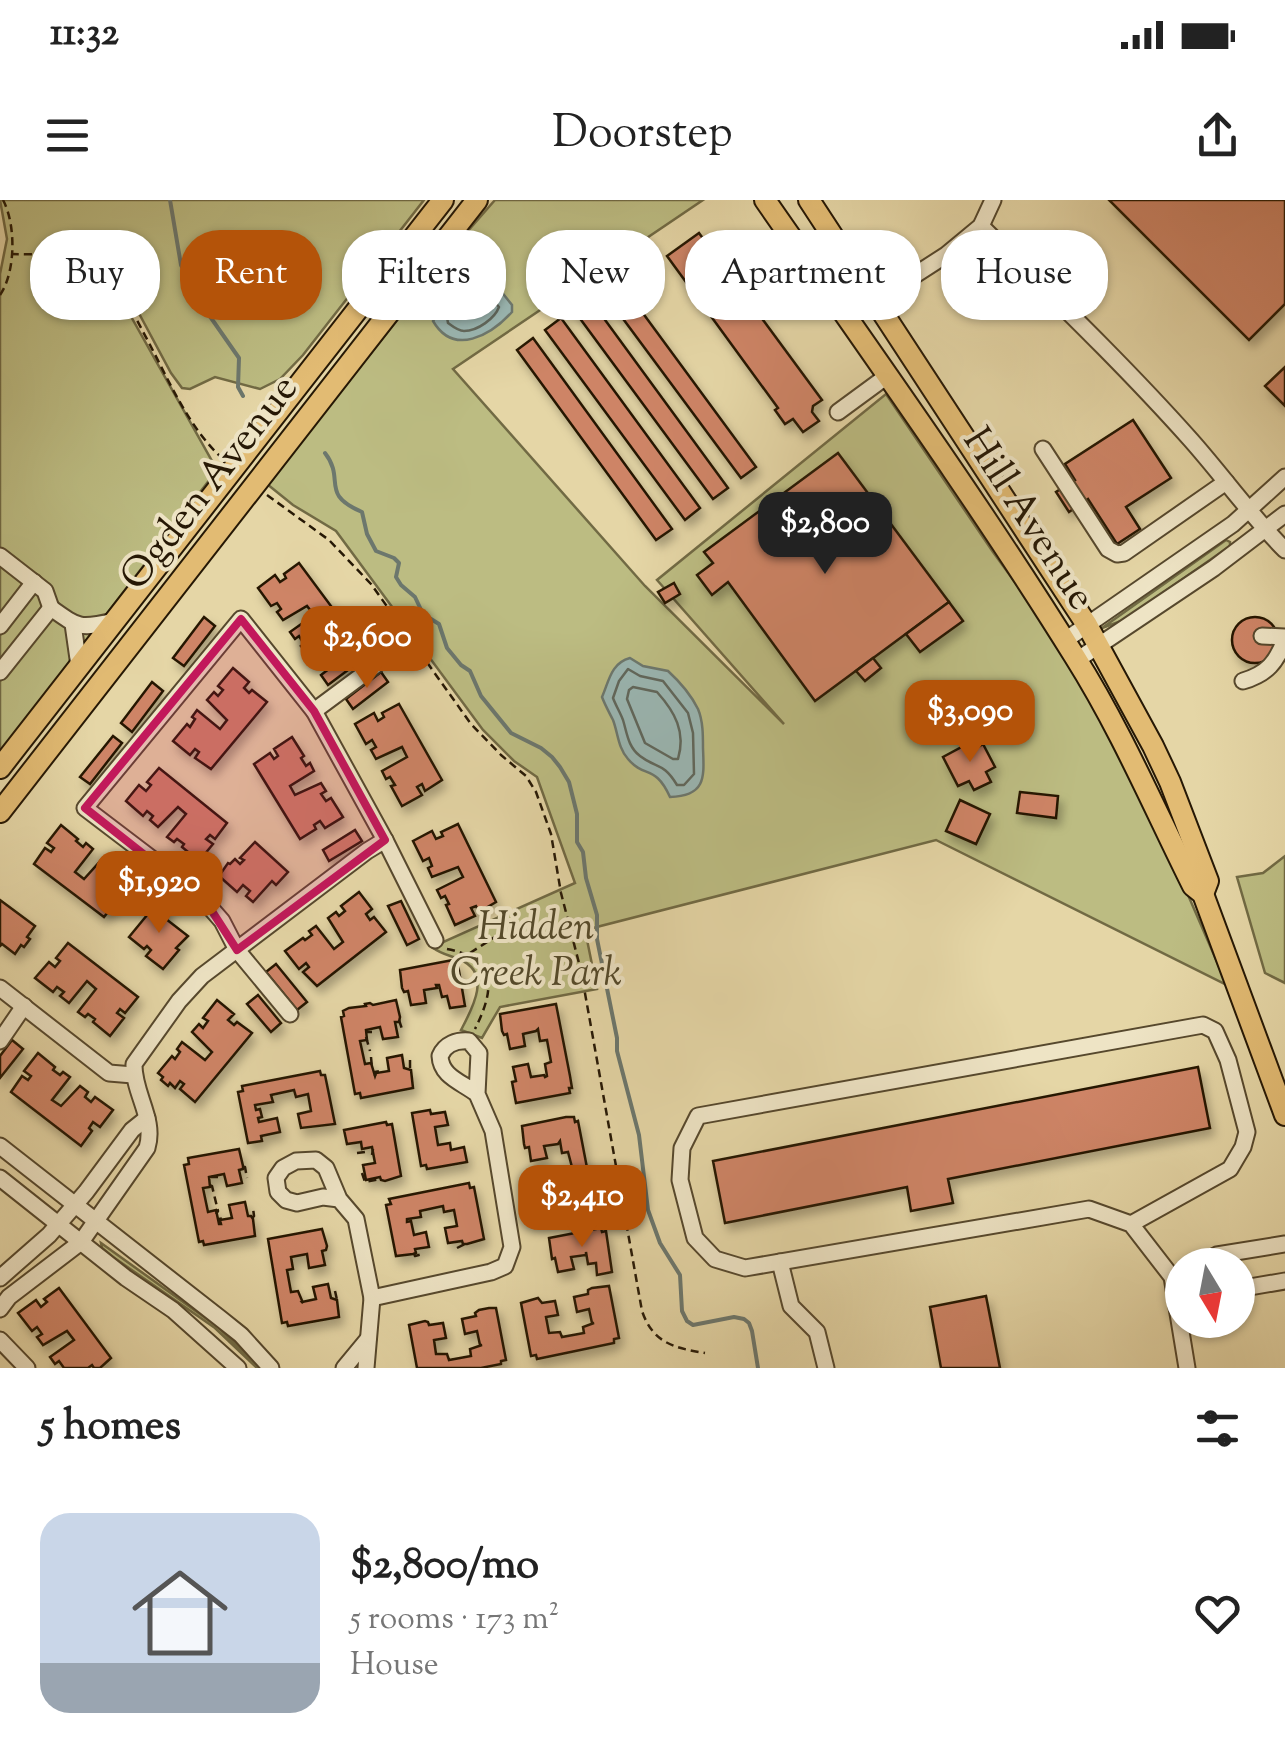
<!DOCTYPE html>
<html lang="en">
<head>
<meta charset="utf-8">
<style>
	:root { --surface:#fff; --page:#f6f6f6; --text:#222; --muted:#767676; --line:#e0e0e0; --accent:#b45309 }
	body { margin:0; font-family:"Sorts Mill Goudy",serif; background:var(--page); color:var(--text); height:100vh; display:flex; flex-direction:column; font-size:38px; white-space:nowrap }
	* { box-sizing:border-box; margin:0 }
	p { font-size:32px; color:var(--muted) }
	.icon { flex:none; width:55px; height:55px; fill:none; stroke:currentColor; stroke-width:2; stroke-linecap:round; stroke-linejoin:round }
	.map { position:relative; height:1168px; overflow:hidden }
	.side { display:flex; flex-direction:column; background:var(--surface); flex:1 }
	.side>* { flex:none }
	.guide { position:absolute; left:30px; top:30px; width:1225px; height:90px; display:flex; gap:20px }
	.needle { width:65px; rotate:170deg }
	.fabs { position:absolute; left:1165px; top:1048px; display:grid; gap:20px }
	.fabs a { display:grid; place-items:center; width:90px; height:90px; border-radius:50%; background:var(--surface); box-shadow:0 2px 8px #0004; font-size:50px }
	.price { position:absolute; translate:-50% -85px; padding:0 22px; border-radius:20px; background:var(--accent); color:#fff; font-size:32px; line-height:65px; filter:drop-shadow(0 2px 5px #0008) }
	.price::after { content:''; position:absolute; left:50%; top:60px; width:30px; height:22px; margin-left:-15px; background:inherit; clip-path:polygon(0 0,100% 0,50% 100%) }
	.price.current { background:#222; color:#fff }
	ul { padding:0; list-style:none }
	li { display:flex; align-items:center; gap:30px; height:250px; padding:0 40px }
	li+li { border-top:2px solid var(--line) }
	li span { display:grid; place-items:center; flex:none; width:280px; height:200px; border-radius:30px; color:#555 }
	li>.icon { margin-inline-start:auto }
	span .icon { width:120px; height:120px; fill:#fffc; stroke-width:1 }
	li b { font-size:42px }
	h2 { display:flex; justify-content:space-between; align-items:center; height:120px; padding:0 40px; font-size:42px }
	.chip { padding:0 35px; border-radius:40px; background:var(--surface); box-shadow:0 2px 8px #0004; font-size:35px; line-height:90px }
	.chip.current { background:var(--accent); color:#fff }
	.status { display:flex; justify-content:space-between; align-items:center; height:70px; padding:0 50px; background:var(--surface); direction:ltr }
	.status svg { height:28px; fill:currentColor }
	header { display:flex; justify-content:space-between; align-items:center; height:130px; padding:0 40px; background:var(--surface); font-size:45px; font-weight:600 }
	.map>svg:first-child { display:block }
</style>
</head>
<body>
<div class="status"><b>11:32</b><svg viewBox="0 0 49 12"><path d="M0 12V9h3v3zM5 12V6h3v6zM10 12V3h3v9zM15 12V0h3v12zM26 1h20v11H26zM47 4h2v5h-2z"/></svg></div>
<header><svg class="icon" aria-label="menu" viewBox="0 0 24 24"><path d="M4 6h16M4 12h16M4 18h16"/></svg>Doorstep<svg class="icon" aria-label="share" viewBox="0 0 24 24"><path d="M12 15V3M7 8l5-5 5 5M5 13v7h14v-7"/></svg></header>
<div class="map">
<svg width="1285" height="1168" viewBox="0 0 1285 1168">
	<defs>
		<filter id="shadow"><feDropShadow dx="4" dy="7" stdDeviation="5" flood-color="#0004"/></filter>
	</defs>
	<rect width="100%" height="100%" fill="#e5d6a6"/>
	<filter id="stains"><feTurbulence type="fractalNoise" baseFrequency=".002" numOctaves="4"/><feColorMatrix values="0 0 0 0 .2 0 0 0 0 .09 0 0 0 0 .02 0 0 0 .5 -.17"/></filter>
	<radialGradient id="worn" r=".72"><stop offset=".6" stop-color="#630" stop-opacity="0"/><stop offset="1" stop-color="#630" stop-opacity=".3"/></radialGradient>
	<!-- green -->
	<g fill="#bcbc82" stroke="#716a44" stroke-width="2.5">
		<path d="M0,0H424L303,155L280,179L260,189L215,177L190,189L182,188L171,173L120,78L111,71L110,79L217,270L0,553V74L7,39Z"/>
		<path d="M495,0H703L453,169L645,386L784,524L657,380L886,194L993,352L1036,411L1083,487L1130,572L1185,688L1227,785L936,640L585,730L597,789L500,807L482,838L461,830C472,809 492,774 461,760C450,755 442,755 432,747L575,683L537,577L514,561L483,530L336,331L293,305L267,284L467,32Z"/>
		<path d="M1226,340L1230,342V346L1124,420L1102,428Z"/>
		<path d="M1285,656V783L1265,773L1237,677L1263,673Z"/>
		<path d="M101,1043L218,1127L260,1168H257L215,1128L113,1057L102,1048Z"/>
	</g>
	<!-- water -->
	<g fill="#9ab6b2" stroke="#6c776d" stroke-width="2.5">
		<path d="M486,81H493L512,105V112C491,135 454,157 433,121L458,86Z"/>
		<path d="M630,458L643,466L668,471C679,481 691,495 698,509C703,521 703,535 703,548C704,576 707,596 670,597C655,564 645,579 628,559C618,548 618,533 613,520C609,512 605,505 602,497C609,481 611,463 630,458Z"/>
	</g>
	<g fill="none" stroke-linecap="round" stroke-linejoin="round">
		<!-- shore -->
		<g stroke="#60675c" stroke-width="2.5">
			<path d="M486,92L499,107C495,118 478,131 464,131C458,131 452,126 448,123L447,117L464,95Z"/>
			<path d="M628,469L640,476L663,481L688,513L693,533L694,574L684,585H677C663,562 657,569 640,556C628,547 627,533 623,520C620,512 616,506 613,498L619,481Z"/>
			<path d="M633,487L657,492C675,512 686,532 678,559H673L645,543L627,499L629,490Z"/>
		</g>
		<!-- stream -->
		<g stroke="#6c776d" stroke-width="4">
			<path d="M170,0L181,65L202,105L239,158L238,187L243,196"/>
			<path d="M325,253C346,280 319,294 362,312L367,334L376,351L394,358L399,363L396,377L401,385L415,397L423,414L439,424L447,448L461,465L470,471L481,496L511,533L541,548L552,557L560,567L569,582L577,614V642L583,652L586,678L597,715V739L617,838V851L639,935L648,1010L660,1043L680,1075L682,1111L687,1121L693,1125L734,1117L744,1119L749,1123L752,1131L758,1168"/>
		</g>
	</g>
	<!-- building -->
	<g fill="#ce8466" stroke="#261805" stroke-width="2.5" filter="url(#shadow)">
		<path d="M1109,0H1285V104L1249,140Z"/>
		<path d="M699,33L822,200L813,206L812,212L819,221L803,232L793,219L785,224L775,210L778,208L667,56Z"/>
		<path d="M617,78L756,267L741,278L601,89Z"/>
		<path d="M589,98L728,288L713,299L573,109Z"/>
		<path d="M561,118L700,308L685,320L545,130Z"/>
		<path d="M533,138L672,329L656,340L517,150Z"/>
		<path d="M1285,167V206L1265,186Z"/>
		<path d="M1133,220L1171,278L1126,307L1140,329L1117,344L1088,299L1069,312L1056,292L1075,280L1065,264Z"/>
		<path d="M838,253L949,402L815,501L728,382L712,395L697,375L713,363L704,352Z"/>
		<path d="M299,363L351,433L336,446L331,441L327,444L332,451L315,464L301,446L304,444L299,436L295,439L290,432L314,415L307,406L283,420L277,412L281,409L277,403L271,406L258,388L275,375L280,382L286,378L284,374Z"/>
		<path d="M674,383L680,394L665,403L658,392Z"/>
		<path d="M949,402L963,421L920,452L906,434Z"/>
		<path d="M204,417L215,426L184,466L173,458Z"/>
		<circle cx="1255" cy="440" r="23"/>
		<path d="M360,445L368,455L328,485L321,475Z"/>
		<path d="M873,458L881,468L865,481L856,471Z"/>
		<path d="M233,468L249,482L244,488L249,493L252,490L267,502L211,569L195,558L199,552L195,549L190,555L173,541L187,524L190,527L195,519L192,517L197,510L220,529L227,520L207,500L214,492L218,496L223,490L218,486Z"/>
		<path d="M381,472L388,482L353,509L346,499Z"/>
		<path d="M152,482L163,491L132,532L121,523Z"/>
		<path d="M399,504L442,580L425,591L422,584L417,587L422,595L402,606L391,586L395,585L390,577L386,579L382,571L407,557L402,547L376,559L371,550L376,547L372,540L366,544L355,524L374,513L378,521L384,517L382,513Z"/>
		<path d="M113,536L122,543L90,584L80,577Z"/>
		<path d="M292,537L304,556L301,558L306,566L310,563L314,571L290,586L295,595L321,583L326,591L321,594L326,601L331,598L343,617L325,628L320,621L314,625L316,629L300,639L254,564L270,553L274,559L278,556L274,549Z"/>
		<path d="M971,542L975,549L983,544L995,567L986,572L991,582L974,590L969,581L958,586L943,557Z"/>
		<path d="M159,568L227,623L215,639L210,635L206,639L213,644L199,661L182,647L184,644L177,639L174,642L167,637L186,614L178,607L158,627L150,620L153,616L147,611L143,616L126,601L139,585L146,591L151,585L147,582Z"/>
		<path d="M1020,592L1058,596L1056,618L1017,613Z"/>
		<path d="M960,600L990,614L976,644L946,631Z"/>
		<path d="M458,624L496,702L479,712L476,706L471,708L475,716L455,725L446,705L449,704L445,696L441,698L437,690L463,677L458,667L432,677L428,668L432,666L429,658L423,661L413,641L432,631L436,639L443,636L441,632Z"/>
		<path d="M61,625L78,639L76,641L83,647L86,643L93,649L75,672L84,679L103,658L111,665L108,669L114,673L118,669L136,682L123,699L116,694L112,700L115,703L104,717L34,664L45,648L51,652L54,648L47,643Z"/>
		<path d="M355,630L362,641L329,661L323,650Z"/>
		<path d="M255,642L288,672L276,685L272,681L253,702L246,696L250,691L243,685L237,692L219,676L228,663L230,664L235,659L240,664L244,660L240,658Z"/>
		<path d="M153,673L182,695L173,706L145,684Z"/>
		<path d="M359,692L372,709L366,714L370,720L374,717L386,732L317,786L303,772L309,767L306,763L299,769L285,751L303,738L305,740L312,735L309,731L316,726L334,749L343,742L328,718L336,712L339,716L345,711L341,706Z"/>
		<path d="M0,700L35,726L27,737L30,739L24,747L21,745L15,754L2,744L0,746Z"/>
		<path d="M401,701L419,739L407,745L388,706Z"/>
		<path d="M157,703L170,714L166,719L188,736L176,748L179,750L163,769L146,756L151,750L147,746L144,749L129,737Z"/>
		<path d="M68,743L138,797L125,813L120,809L117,813L124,818L110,836L93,822L95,819L88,814L85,817L78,812L96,789L87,781L69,803L60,796L64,792L57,787L53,792L35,778L49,762L55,767L60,761L56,758Z"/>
		<path d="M453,760L454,765H458L465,806L450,808L447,796L442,797L439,785H436L437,788L424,790L426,803L411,805L408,791L404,792L402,788L400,770Z"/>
		<path d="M276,764L307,802L297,810L266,772Z"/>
		<path d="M258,795L281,823L271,832L247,804Z"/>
		<path d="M217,800L234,814L228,820L234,825L237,822L252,833L195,902L180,889L184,884L180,881L175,888L170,883L168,886L161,880L163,877L158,873L172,856L175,859L180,852L177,849L182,842L205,860L212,852L192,832L199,824L203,828L208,821L203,818Z"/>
		<path d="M396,800L400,817L399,822H395L398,837L383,839L380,827L366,830L367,840L360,841L365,864L371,863L375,876L376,873L389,871L387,858L402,855L404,868L411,870L413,888L361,898L360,893L355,894L341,817L344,816L343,811L349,808L366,806L365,804L370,803L373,805Z"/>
		<path d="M556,804L570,876L572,888H569L570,893L516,903L512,882L516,881L513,867L528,864L531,877L544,875L545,877L547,876L545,864L551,862L547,840L540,841L538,829L536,831L523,834L525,846L510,849L507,834L504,835L502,831L500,814Z"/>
		<path d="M12,840L23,849L0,878V856Z"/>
		<path d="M38,853L55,867L53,870L60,875L63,872L70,877L52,900L61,906L80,886L88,892L85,897L91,902L95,897L113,910L100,927L93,922L89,928L92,931L81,946L11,892L22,876L28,880L31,876L24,871Z"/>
		<path d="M1198,867L1210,928L948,979L953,1003L911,1011L907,987L725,1023L713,961Z"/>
		<path d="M320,871L321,875H325L335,924L301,928L298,914L311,911L308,894L296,897L294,890L271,895L273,902L255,905L256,910L260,909L262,917L258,918L259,922L277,918L280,932L261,936L262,941L248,943L238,892L243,891L242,886Z"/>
		<path d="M430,910L431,914L445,912L448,925L435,927L438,945L450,943L451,950L464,947L467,962L427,969L426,965L421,966L412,913Z"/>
		<path d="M566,917H574L575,922L578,921L593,999L590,1000L591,1005L538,1015L534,995L537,994L534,980L550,977L552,990L569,988L567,976L574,975L573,971L568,952L562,953L560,941L558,944L544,946L547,958L531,961L529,947L525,948L524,944L522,926Z"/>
		<path d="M386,922L387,925L392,924L401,976L385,981L381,980L380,977L366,980L363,965L375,963L372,947L362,949L361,942L347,944L344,930Z"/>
		<path d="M239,949L243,966V969L239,970L242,983L227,986L224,974L209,977L210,987L203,988L204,993L208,1012L216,1010L219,1024H221L220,1020L232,1018L229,1005L245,1002L248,1016H251L253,1019L255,1036L204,1045L203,1041L199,1042L184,965L189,964L188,958Z"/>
		<path d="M469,983L470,988L474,987L484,1039L467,1044H463L462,1041L448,1043L445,1028L457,1026L454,1010L444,1012L443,1006L420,1011L421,1017L407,1019V1022L411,1021L414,1035L426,1032L429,1047L415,1049L416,1053L413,1054L396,1056L386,1005L391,1004L389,999Z"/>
		<path d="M601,1028L602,1032L606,1031L612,1072L597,1075L596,1063L588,1064L586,1052V1055L571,1057L574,1069L558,1072L555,1058L552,1059L549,1038Z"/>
		<path d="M322,1029L327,1046L326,1050L322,1051L325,1065L309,1068L307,1054L291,1057L293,1069L287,1070L291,1092L298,1091L303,1103L302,1102L316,1099L313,1087L328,1084L331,1098L337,1100L339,1117L288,1126L287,1122L282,1123L268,1039Z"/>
		<path d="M609,1086L619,1138L614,1139V1143L537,1159L536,1155L531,1156L521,1103L538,1098L542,1103L555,1101L558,1115L546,1117L549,1133L560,1132L562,1137L584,1133L583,1127L594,1123H592L589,1109L577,1112L574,1097L588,1094V1090L592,1088Z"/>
		<path d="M59,1088L111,1158L100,1168H94L92,1165L88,1168H64L59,1161L55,1164L50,1157L74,1140L67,1131L43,1145L37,1137L42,1134L37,1127L32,1131L18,1113L36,1100L41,1107L47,1102L44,1099Z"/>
		<path d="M986,1096L1000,1168H941L930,1107Z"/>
		<path d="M489,1108H496L506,1160L501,1161V1164L481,1168H417L409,1125L425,1121L428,1122L429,1125L443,1123L446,1138L434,1140L436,1154H447L449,1160L471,1156L470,1149L482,1145H480L477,1131L465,1134L462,1119L476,1116L475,1113L479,1110Z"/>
	</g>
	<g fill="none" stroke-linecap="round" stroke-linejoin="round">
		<!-- minor casing -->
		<g stroke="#56482d" stroke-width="19">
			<g id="minor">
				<path d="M981,26C1052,96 1124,165 1190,239C1223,276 1251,316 1285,350"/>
				<path d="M862,78C884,85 890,80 911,76"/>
				<path d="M877,102L900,91L915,75L946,55L981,26L993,0"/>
				<path d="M838,212L887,176"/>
				<path d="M1043,249L1108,349L1117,354L1124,353L1226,282"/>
				<path d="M0,356L45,391L51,408"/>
				<path d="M73,424L79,466"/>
				<path d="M0,426L34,382"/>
				<path d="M1262,436L1285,437"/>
				<path d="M1064,441L1233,324L1285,277"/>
				<path d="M1077,460L1214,368L1285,314"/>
				<path d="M0,472L51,408C79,428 80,429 114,421"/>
				<path d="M1243,481C1267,474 1277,462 1285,439"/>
				<path d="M314,511L376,465"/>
				<path d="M0,788L109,873L133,875"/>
				<path d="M290,814L237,750L222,721L208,705L177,678L85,608L241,419L314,511L385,640L435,740"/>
				<path d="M0,841L24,806"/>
				<path d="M0,946L221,1119L241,1135L271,1168"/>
				<path d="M0,978L126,1078L173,1110L238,1168"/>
				<path d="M339,999L323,997L297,1003L286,1000L278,992L276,978L283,968L296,961L316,960L326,968L339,999L356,1019L372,1098L366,1168"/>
				<path d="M1131,1024L1230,969L1243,947L1247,932L1228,860L1215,831L1203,825L698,916L682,948L680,980L695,1038L715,1059L745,1068L1089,1009L1131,1024L1172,1077L1187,1168"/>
				<path d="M780,1062L791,1106L817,1132L826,1168"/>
				<path d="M1197,1065L1217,1055L1285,1044"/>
				<path d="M0,1078L49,1035L86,992L132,930L147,918"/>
				<path d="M1238,1089L1285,1081"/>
				<path d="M372,1098L491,1072L505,1066L512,1047L493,931L477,894L479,853L469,841C457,840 445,844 440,856C441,877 462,882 477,894"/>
				<path d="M0,1109L9,1097L81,1042L147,948C156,919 133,893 134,864L179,801L202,776L367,651L385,640"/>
				<path d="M0,1140L27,1168"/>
				<path d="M344,1168L368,1139"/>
			</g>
		</g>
		<!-- major casing -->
		<g stroke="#261805" stroke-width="24">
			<g id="major">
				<path d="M765,0C870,151 978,301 1075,457C1121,530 1155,610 1193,686L1203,694L1285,915"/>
				<path d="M809,0L1087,425L1153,546L1170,582L1208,681L1203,694"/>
				<path d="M819,73L868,101L877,102"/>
				<path d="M0,568L443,0"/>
				<path d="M0,612L477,0"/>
			</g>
		</g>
		<!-- path -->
		<g stroke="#261805" stroke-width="2.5" stroke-dasharray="8 5" stroke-linecap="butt">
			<path d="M11,54C35,55 66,52 88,62C118,76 133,114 148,141C169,181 189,228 222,258"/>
			<path d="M0,95C16,72 16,24 3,0"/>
			<path d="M267,295L329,340L371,384L471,524L501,555L526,576L536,592L551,634L561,693L581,771L642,1111C653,1143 674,1148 705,1153"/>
			<path d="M510,742L513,733"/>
			<path d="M447,749C499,759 494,791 475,829"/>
			<path d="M470,753L501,733L513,732L550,734L570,730"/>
			<path d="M486,773L498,766"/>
			<path d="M399,820L402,829"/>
			<path d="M366,832H372"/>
			<path d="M366,837L370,851"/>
			<path d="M371,857L372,868"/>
			<path d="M410,860V871"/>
			<path d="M375,876V872L380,871"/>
			<path d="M357,953L365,952L366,948"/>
			<path d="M372,955L373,949"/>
			<path d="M243,967H245L247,978"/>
			<path d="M362,973L365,982L381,979"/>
			<path d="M211,977H218"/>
			<path d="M210,985L212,986L218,1011L216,1014"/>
			<path d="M252,1018L254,1016L253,1008"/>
			<path d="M220,1024L219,1019L225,1018"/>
			<path d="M457,1048L465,1044"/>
			<path d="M414,1053L415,1056L423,1054"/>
			<path d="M335,1091L337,1100"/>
		</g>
		<!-- minor -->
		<use href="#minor" stroke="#eee4c5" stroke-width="15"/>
		<!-- major -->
		<use href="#major" stroke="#e2bb73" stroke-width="20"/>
	</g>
	<!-- marked area -->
	<path fill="#c2185b" fill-opacity="0.2" stroke="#c2185b" stroke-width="8" stroke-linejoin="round" d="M241,419L314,511L385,640L237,750L208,705L85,608Z"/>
	<g text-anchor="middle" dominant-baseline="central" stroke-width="8" stroke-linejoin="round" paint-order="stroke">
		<!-- street labels -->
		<g font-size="40" fill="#261805" stroke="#eee4c5">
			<text transform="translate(211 284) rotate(-52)">Ogden Avenue</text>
			<text transform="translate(1027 320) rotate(57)">Hill Avenue</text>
		</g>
		<!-- park labels -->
		<g font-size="40" font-style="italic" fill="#53492a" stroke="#eee4c5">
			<text x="536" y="729">Hidden<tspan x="536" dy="46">Creek Park</tspan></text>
		</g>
	</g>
	<rect width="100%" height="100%" filter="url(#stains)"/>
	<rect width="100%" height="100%" fill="url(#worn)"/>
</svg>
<div class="fabs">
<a><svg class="needle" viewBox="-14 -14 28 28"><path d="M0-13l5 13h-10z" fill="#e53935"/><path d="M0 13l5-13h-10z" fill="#767676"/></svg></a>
</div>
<b class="price current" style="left:825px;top:377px">$2,800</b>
<b class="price" style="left:367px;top:491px">$2,600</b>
<b class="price" style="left:970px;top:565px">$3,090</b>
<b class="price" style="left:159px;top:736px">$1,920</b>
<b class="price" style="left:582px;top:1050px">$2,410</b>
<div class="guide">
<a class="chip">Buy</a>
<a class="chip current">Rent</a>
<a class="chip">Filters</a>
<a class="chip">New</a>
<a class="chip">Apartment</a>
<a class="chip">House</a>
</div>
</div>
<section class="side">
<h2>5 homes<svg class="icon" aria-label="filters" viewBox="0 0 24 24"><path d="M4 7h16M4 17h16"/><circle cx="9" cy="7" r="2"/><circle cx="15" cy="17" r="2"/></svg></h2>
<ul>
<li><span style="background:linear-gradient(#c9d6e8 75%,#9aa5b1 0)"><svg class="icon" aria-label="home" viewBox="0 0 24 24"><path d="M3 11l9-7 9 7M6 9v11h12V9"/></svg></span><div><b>$2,800/mo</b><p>5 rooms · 173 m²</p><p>House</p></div><svg class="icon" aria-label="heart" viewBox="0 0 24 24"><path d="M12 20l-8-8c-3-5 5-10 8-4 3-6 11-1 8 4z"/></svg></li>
</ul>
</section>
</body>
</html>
